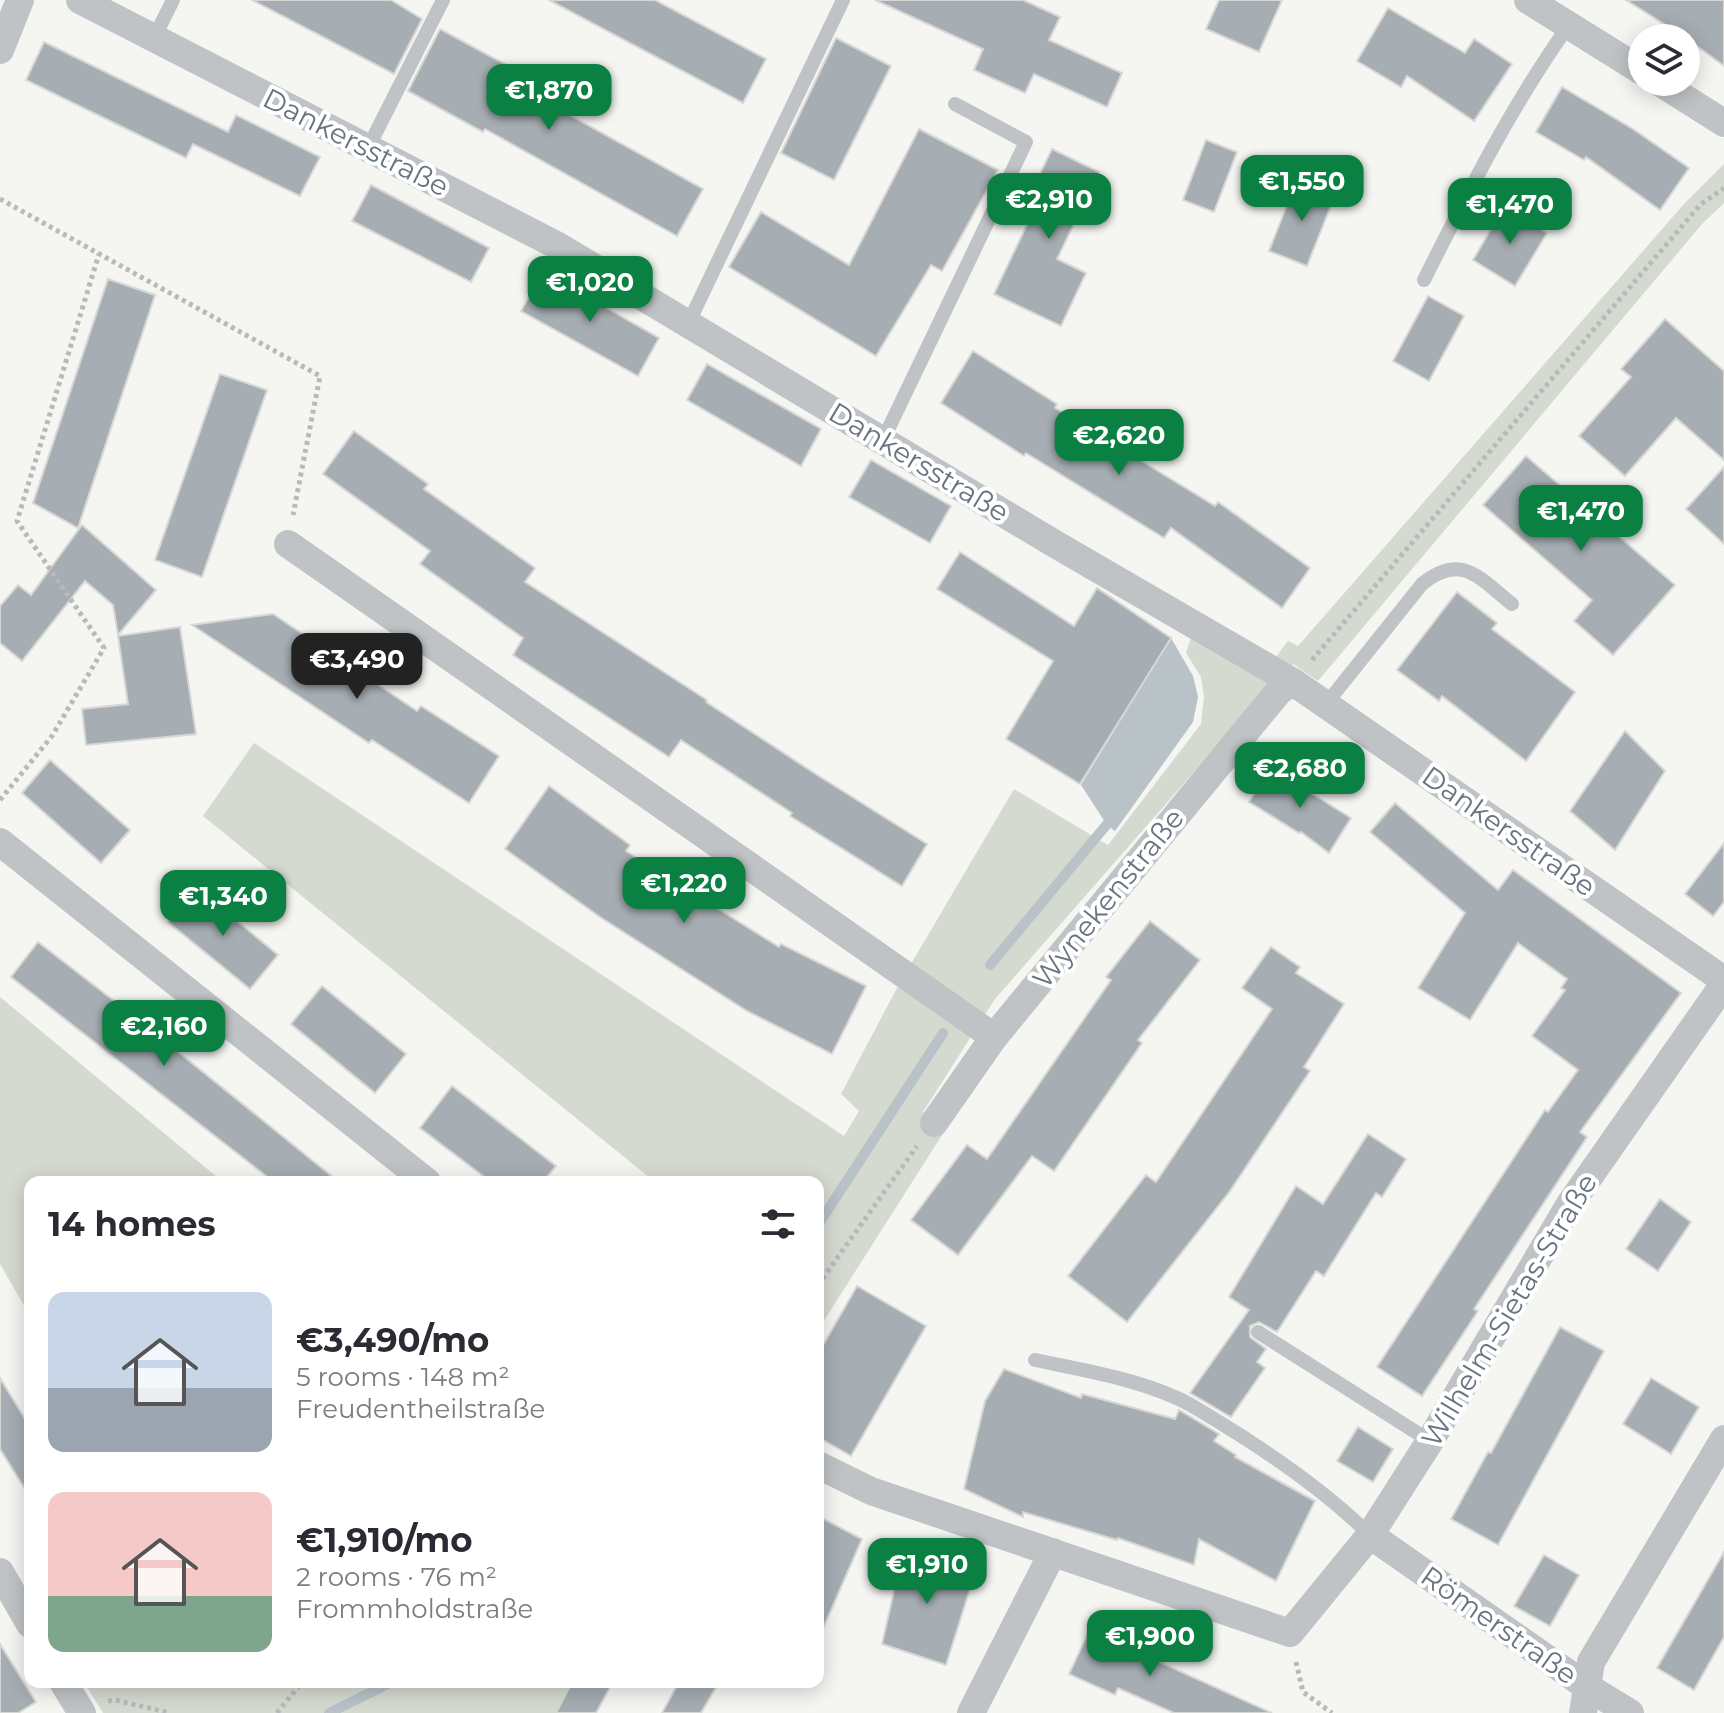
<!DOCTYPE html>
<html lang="en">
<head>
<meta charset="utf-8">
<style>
	:root { --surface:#fff; --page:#f7f7f7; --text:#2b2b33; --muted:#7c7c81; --accent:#0b8043 }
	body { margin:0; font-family:Montserrat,sans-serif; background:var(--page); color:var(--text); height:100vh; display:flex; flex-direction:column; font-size:30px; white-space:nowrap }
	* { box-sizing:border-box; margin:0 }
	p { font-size:26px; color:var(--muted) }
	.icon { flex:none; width:44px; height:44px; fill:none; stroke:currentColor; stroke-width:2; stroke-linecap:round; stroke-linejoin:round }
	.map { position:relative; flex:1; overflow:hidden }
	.sheet { position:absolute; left:24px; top:1176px; width:800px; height:512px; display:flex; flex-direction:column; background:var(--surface); border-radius:16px; box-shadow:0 4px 20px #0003 }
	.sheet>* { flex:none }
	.fabs { position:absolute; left:1628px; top:24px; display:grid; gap:16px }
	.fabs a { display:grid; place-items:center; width:72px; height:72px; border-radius:50%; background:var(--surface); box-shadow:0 4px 20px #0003; font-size:40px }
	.price { position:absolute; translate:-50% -68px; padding:0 18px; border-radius:16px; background:var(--accent); color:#fff; font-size:26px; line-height:52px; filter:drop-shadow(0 2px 4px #0008) }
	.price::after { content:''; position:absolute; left:50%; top:48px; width:24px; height:18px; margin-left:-12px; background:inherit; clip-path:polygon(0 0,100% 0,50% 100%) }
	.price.selected { background:#222; color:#fff }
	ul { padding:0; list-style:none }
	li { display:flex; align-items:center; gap:24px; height:200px; padding:0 24px }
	li span { display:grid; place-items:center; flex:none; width:224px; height:160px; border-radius:16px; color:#555 }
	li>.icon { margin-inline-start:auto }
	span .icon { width:96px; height:96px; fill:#fffc; stroke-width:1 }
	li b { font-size:34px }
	h2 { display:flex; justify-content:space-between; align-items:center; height:96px; padding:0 24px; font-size:34px }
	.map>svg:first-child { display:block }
</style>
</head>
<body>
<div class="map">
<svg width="1724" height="1713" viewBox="0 0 1724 1713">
	<rect width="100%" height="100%" fill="#f5f5f2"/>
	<!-- green -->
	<g fill="#d5dad1">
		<path d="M1724,164V203L1702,224L1318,681L1293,664L1249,709L995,999L923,1112L944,1132L818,1330V1182H655L203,816L254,743L844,1136L859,1111L841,1094L898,986L1014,789L1108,845L1201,724L1204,697L1201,677L1186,653L1191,638L1260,678L1288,641L1298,646L1684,204Z"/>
		<path d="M0,997L223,1182H30V1316L0,1264Z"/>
		<path d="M88,1682H572L556,1713H103L85,1684Z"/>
	</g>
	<!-- water -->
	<path fill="#b8c2c7" d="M1171,638L1193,676L1198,697L1193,722L1115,831L1107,825L1081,785Z"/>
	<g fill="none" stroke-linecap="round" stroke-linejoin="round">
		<!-- stream -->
		<g stroke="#b8c2c7" stroke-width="10">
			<path d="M990,965L1113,817"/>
			<path d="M818,1225L943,1033"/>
			<path d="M329,1713L392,1682"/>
		</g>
	</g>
	<!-- building -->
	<g fill="#a6aeb3" stroke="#d7d7d5" stroke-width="2">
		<path d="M252,0H391L422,19L394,74Z"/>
		<path d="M549,0H655L766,59L743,103Z"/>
		<path d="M875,0H1023L1060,17L1049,40L1122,73L1107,107L1034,74L1025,93L974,70L983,49Z"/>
		<path d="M1219,0H1282L1259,52L1206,29Z"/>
		<path d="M1626,0H1724V66L1686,38Z"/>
		<path d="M1388,8L1465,53L1474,39L1512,64L1474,121L1407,76L1401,87L1357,61Z"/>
		<path d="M440,29L516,70L510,82L703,189L677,236L485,129L483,132L408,91Z"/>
		<path d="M836,38L891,66L834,180L781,153Z"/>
		<path d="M44,42L228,132L236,115L320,157L300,196L193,144L186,158L26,80Z"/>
		<path d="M1562,87L1633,129L1689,168L1660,210L1586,157L1584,160L1536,132Z"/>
		<path d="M919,129L998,170L942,271L931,265L876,356L729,267L761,212L849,265Z"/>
		<path d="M1206,140L1237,152L1214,212L1183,200Z"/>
		<path d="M1052,149L1099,172L1057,259L1086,273L1061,326L994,294L1034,210L1024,206Z"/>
		<path d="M1297,180L1335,195L1307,266L1269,251Z"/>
		<path d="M371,185L489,248L471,282L352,221Z"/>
		<path d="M1504,207L1547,233L1515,286L1473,260Z"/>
		<path d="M543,272L659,338L638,376L521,311Z"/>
		<path d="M108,279L155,295L78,528L33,503Z"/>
		<path d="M1428,296L1464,316L1429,381L1393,361Z"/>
		<path d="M1665,319L1724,371V460L1676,418L1625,476L1579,436L1631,377L1621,369Z"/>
		<path d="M973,351L1057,404L1055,408L1215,506L1218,502L1310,568L1282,608L1171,528L1164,538L1026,453L1024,456L941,403Z"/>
		<path d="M707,364L821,429L801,466L687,400Z"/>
		<path d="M220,374L267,390L202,577L155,560Z"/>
		<path d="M354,431L428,484L424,489L535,568L525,582L707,700L706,702L814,773L927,844L902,886L790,816L792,813L681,740L669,757L513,655L523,638L420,564L430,551L323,474Z"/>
		<path d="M1526,456L1675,585L1613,655L1574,621L1592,600L1483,505Z"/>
		<path d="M871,460L951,506L930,543L849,497Z"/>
		<path d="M1724,467V544L1686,509Z"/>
		<path d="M82,525L156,590L118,635L113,605L85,581L22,661L0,643V606L18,585L31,595Z"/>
		<path d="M960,552L1074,626L1097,588L1171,638L1080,784L1006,739L1053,661L937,589Z"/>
		<path d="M1457,592L1497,623L1492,629L1575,692L1526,761L1442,696L1439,701L1397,670Z"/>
		<path d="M273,614L417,711L421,706L499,756L469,803L372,740L369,743L192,625Z"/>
		<path d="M180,627L196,734L86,745L82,709L128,704L118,636Z"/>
		<path d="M1625,731L1665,771L1615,850L1570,811Z"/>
		<path d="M50,760L130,830L101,863L22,793Z"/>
		<path d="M1271,768L1351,818L1329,853L1301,832L1299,833L1249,802Z"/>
		<path d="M549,786L630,845L626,851L779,947L781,944L866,986L832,1054L747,1011L600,917L505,849Z"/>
		<path d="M1395,803L1498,890L1513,870L1681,993L1580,1132L1587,1137L1474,1309L1478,1311L1422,1396L1377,1367L1545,1110L1548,1112L1578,1070L1532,1036L1565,990L1561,988L1567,979L1518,943L1470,1020L1418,988L1465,913L1370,832Z"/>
		<path d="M1724,843V902L1713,916L1685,894Z"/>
		<path d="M196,887L278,955L250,989L168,922Z"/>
		<path d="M1150,921L1200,960L1138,1040L1142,1043L1054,1171L1032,1156L958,1255L911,1220L967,1145L987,1159L1111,980L1106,977Z"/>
		<path d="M38,942L135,1017L339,1182H274L11,977Z"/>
		<path d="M1271,947L1300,967L1296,973L1344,1004L1304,1067L1310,1071L1230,1191L1127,1322L1068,1276L1146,1175L1156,1182L1272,1009L1242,988Z"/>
		<path d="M322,986L406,1054L375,1093L291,1024Z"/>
		<path d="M452,1086L556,1166L543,1182H491L420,1128Z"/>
		<path d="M1368,1134L1406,1159L1382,1197L1376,1193L1324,1276L1316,1271L1277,1332L1259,1322L1250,1326V1337L1266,1349L1257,1362L1265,1368L1231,1417L1190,1393L1249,1310L1229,1297L1296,1186L1323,1204Z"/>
		<path d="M1660,1199L1691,1222L1658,1271L1626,1249Z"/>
		<path d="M857,1286L926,1326L851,1456L818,1437V1354Z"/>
		<path d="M1560,1327L1604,1351L1498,1545L1451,1519L1488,1452L1491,1453Z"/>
		<path d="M1004,1369L1081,1398L1082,1394L1175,1419L1179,1410L1219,1434L1214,1441L1236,1455L1235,1457L1315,1501L1276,1581L1199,1539L1194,1565L1118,1538L1117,1540L1023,1512V1517L964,1489L985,1401Z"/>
		<path d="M0,1378L30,1427V1497L0,1449Z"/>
		<path d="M1651,1378L1699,1407L1671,1454L1623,1424Z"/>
		<path d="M1358,1427L1393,1449L1373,1482L1337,1461Z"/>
		<path d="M818,1516L862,1539L818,1640Z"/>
		<path d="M903,1551H915L976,1570L946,1665L882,1644Z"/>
		<path d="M1724,1552V1637L1694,1690L1657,1668Z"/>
		<path d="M1544,1555L1579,1575L1550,1626L1514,1606Z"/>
		<path d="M1092,1625L1137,1646L1135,1651L1272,1713H1174L1118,1688L1115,1695L1069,1674Z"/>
		<path d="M0,1644L36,1702L18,1713H0Z"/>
		<path d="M572,1682H613L596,1713H556Z"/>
		<path d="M679,1682H719L701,1713H662Z"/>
	</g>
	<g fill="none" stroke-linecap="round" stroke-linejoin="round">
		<!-- path -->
		<g stroke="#b7babc" stroke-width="5" stroke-dasharray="4 4" stroke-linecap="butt">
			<path d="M0,199L320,376L293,515"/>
			<path d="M1312,660L1700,205L1724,188"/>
			<path d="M0,800L52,736L104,648L17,521L99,254"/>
			<path d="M818,1285L917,1146"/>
			<path d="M1296,1662L1303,1692L1332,1713"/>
			<path d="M108,1701L115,1700L170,1713"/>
			<path d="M277,1713L302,1682"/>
		</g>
		<!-- lane -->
		<g stroke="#bfc3c6" stroke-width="14">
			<path d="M154,38L173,0"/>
			<path d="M368,148L443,0"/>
			<path d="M1424,280C1468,192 1512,105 1569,25"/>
			<path d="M688,324L843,0"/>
			<path d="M883,440L1026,142L955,104"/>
			<path d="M1326,704L1422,584C1462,552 1479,578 1512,604"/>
			<path d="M1258,1332L1430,1441"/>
			<path d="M1035,1360C1083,1370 1132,1378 1177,1398C1191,1404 1205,1414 1219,1422C1273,1455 1325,1491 1370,1535"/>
		</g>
		<!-- street -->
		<g stroke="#bfc3c6" stroke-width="28">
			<path d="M80,0L558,246L1055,544L1293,682L1724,980"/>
			<path d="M1528,0L1642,71"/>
			<path d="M0,50L20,0"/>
			<path d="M1659,82L1724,123"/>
			<path d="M288,544L994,1037"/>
			<path d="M0,842L427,1182"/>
			<path d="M934,1123L994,1037L1279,691L1293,682"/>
			<path d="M818,1465L871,1491L1290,1633L1370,1535L1430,1441L1570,1204L1724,984"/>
			<path d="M1370,1535L1589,1688L1630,1713"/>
			<path d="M0,1572L30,1624"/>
			<path d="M63,1682L82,1713"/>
			<path d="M971,1713L1053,1552"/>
			<path d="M1583,1713L1591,1662L1724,1439"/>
		</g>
	</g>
	<g text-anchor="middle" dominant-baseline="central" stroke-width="8" stroke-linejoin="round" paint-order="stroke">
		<!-- street labels -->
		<g font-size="28" fill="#667581" stroke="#fff">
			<text transform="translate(356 142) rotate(27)">Dankersstraße</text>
			<text transform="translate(919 462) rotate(31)">Dankersstraße</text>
			<text transform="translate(1509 831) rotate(35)">Dankersstraße</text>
			<text transform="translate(1108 898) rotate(-51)">Wynekenstraße</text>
			<text transform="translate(1509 1310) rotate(-59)">Wilhelm-Sietas-Straße</text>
			<text transform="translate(1499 1625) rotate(35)">Römerstraße</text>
		</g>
	</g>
</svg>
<div class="fabs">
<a><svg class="icon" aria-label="layers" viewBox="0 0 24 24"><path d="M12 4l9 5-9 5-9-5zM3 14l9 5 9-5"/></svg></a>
</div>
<b class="price" style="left:549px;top:132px">€1,870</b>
<b class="price" style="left:1302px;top:223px">€1,550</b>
<b class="price" style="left:1049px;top:241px">€2,910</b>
<b class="price" style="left:1510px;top:246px">€1,470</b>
<b class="price" style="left:590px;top:324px">€1,020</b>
<b class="price" style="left:1119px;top:477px">€2,620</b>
<b class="price" style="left:1581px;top:553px">€1,470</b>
<b class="price selected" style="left:357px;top:701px">€3,490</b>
<b class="price" style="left:1300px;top:810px">€2,680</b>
<b class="price" style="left:684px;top:925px">€1,220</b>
<b class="price" style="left:223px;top:938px">€1,340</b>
<b class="price" style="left:164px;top:1068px">€2,160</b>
<b class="price" style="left:927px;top:1606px">€1,910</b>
<b class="price" style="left:1150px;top:1678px">€1,900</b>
<section class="sheet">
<h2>14 homes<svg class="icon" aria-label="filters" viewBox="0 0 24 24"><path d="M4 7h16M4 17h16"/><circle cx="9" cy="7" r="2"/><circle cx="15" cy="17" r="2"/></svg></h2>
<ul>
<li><span style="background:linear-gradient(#c9d6e8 60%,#9aa5b1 0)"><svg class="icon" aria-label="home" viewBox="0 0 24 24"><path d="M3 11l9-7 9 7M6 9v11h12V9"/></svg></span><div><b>€3,490/mo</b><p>5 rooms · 148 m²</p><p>Freudentheilstraße</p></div></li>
<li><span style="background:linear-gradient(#f6c9c9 65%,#7fa58c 0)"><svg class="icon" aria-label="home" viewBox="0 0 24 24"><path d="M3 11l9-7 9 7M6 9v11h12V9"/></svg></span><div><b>€1,910/mo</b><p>2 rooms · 76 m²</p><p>Frommholdstraße</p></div></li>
</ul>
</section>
</div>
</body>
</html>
